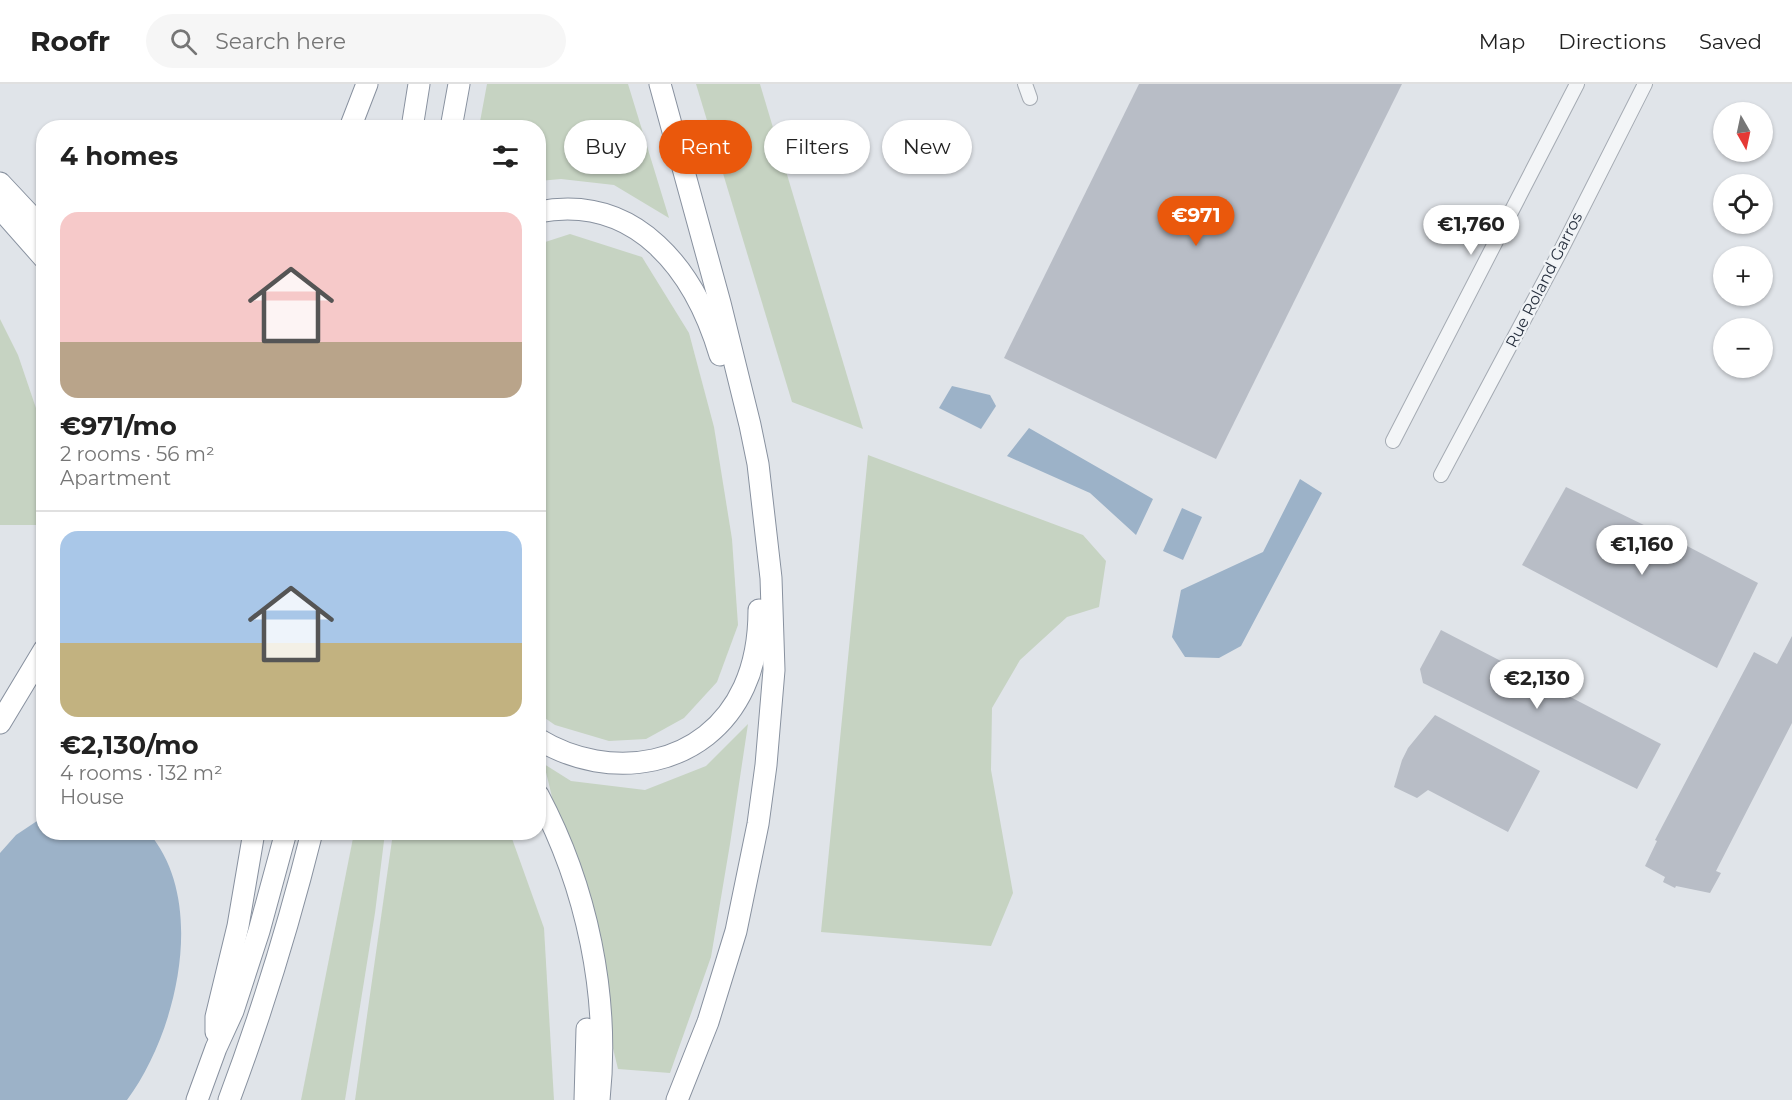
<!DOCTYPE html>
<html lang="en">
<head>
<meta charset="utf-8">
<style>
	:root { --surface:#fff; --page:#f6f6f6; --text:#222; --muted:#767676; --line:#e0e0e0; --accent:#ea580c }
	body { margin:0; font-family:Montserrat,sans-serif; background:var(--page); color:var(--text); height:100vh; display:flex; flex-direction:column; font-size:22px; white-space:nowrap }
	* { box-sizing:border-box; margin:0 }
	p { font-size:20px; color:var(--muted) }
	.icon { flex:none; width:33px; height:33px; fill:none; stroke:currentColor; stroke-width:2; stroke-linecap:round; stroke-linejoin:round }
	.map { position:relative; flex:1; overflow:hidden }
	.drawer { position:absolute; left:36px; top:36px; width:510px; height:720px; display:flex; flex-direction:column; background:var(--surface); border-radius:24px; box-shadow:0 2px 4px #0004 }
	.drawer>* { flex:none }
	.top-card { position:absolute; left:564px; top:36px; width:570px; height:54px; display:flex; gap:12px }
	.needle { width:39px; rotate:171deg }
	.controls { position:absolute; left:1713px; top:18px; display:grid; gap:12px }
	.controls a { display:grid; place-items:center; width:60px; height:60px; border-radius:50%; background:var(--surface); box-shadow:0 2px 4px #0004; font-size:30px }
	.price { position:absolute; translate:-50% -51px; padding:0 14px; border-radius:21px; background:#fff; color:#222; font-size:20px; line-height:39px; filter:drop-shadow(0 2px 3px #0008) }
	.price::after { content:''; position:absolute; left:50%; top:36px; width:18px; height:14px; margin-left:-9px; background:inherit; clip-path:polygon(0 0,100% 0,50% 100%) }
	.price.active { background:var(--accent); color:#fff }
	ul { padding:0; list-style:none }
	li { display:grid; align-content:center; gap:12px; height:318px; padding:0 24px }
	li+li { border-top:2px solid var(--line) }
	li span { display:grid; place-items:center; height:186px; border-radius:18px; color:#555 }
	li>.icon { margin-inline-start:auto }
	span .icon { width:108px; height:108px; fill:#fffc; stroke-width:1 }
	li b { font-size:26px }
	h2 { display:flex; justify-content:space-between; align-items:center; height:72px; padding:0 24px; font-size:26px }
	.tag { padding:0 21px; border-radius:27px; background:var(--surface); box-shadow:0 2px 4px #0004; font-size:21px; line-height:54px }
	.tag.active { background:var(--accent); color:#fff }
	header { display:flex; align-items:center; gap:36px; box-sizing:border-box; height:84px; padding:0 30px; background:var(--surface); border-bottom:2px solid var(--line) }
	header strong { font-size:28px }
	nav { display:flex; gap:33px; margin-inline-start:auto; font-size:21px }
	.search { width:420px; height:54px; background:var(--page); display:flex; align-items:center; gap:15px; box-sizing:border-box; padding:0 21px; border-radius:33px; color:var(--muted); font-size:22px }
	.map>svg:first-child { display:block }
</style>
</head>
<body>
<header>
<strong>Roofr</strong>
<div class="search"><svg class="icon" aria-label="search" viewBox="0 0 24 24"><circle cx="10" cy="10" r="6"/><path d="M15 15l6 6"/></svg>Search here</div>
<nav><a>Map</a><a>Directions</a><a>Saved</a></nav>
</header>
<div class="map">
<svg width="1792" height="1016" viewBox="0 0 1792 1016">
	<rect width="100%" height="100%" fill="#e0e4e9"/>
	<!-- green -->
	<g fill="#c6d3c2">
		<path d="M487,0H628L669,134L614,101L561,95L539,97L538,44L479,43Z"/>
		<path d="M696,0H760L863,345L792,318Z"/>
		<path d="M570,150L642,173L689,249L714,343L732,455L738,541L717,598L684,634L646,655L609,657L555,641L539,630V160Z"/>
		<path d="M0,235L18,271L38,330L43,441H0Z"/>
		<path d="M868,371L1083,451L1106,477L1099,523L1067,533L1020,576L992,624L991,686L1013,809L991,862L821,848Z"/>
		<path d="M748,640L730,760L711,873L670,989L618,985L544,680L571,697L645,706L706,682Z"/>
		<path d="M354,749H385L375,829L345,1016H301Z"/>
		<path d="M393,749H510L544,844L554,1016H355Z"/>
	</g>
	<!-- water -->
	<g fill="#9cb2c8">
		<path d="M952,302L990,311L996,322L981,345L939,324Z"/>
		<path d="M1029,344L1153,415L1136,451L1090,409L1007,372Z"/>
		<path d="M1300,395L1322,409L1241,562L1219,574L1185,573L1172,553L1181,506L1263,468Z"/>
		<path d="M1182,424L1202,433L1183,476L1163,467Z"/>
		<path d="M43,733L44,748L149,749C208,818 177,949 127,1016H0V769L16,751Z"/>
	</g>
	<!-- building -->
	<g fill="#b8bdc6">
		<path d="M1139,0H1402L1216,375L1004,274Z"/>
		<path d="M1566,403L1689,463L1758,499L1717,584L1522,481Z"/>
		<path d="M1441,546L1661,660L1637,705L1423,599L1420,585Z"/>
		<path d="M1792,552V639L1716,787L1721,789L1710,809L1676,802L1675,804L1663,798L1665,793L1645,782L1657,757L1655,756L1754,568L1777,580Z"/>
		<path d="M1435,631L1540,687L1508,748L1428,706L1417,714L1394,703L1402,676L1408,664Z"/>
	</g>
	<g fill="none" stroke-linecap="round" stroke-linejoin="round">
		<!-- minor casing -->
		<g stroke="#a5abb3" stroke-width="16">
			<g id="minor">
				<path d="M1025,0L1030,14"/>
				<path d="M1393,357L1577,0"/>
				<path d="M1441,391L1561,166L1645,0"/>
			</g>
		</g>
		<!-- trunk casing -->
		<g stroke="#88919f" stroke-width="23">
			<g id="trunk">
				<path d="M660,0L720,219L750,341L758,380L771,494L774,586L766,681L758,740L736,847L708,938L677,1016"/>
				<path d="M350,44L367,0"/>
				<path d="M412,44L419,0"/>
				<path d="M451,44L459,0"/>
				<path d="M0,99L44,146"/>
				<path d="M0,124L44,174"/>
				<path d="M538,128C637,109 695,187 720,271"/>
				<path d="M0,639L44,566"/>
				<path d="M538,655C610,699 707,684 744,603C755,579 759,553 759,526"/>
				<path d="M538,711C587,803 610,912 599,1016"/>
				<path d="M216,948V933L238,842L254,748"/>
				<path d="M197,1016L216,964L233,927L259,847L286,748"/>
				<path d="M229,1016C262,928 289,840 312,748"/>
				<path d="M585,1016L587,945"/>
			</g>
		</g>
		<!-- minor -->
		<use href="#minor" stroke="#f3f5f7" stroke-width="14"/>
		<!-- trunk -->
		<use href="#trunk" stroke="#fff" stroke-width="21"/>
	</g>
	<g text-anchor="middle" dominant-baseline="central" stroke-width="4.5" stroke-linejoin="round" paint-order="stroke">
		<!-- street labels -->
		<g font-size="16" fill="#293240" stroke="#f0f3f6">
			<text transform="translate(1544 196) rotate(-63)">Rue Roland Garros</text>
		</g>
	</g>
</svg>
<div class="controls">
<a><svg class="needle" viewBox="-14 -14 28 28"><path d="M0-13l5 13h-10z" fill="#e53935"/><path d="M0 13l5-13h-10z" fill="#767676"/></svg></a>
<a><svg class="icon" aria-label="locate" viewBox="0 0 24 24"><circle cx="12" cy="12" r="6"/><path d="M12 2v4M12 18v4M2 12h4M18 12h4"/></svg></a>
<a>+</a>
<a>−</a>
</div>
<b class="price active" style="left:1196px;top:163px">€971</b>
<b class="price" style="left:1471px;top:172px">€1,760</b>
<b class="price" style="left:1642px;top:492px">€1,160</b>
<b class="price" style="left:1537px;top:626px">€2,130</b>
<div class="top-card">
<a class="tag">Buy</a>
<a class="tag active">Rent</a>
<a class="tag">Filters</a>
<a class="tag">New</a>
</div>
<section class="drawer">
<h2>4 homes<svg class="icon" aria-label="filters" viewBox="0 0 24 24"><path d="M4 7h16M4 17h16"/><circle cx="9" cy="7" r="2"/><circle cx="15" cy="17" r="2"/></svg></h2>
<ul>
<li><span style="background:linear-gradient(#f6c9c9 70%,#b9a48a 0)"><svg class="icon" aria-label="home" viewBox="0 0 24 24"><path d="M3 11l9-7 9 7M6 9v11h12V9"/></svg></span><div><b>€971/mo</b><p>2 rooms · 56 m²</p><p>Apartment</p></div></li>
<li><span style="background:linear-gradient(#a9c7e8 60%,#c2b280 0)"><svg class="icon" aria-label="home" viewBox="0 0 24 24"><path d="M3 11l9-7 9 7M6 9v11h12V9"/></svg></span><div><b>€2,130/mo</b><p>4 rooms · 132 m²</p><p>House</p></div></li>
</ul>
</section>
</div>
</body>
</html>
